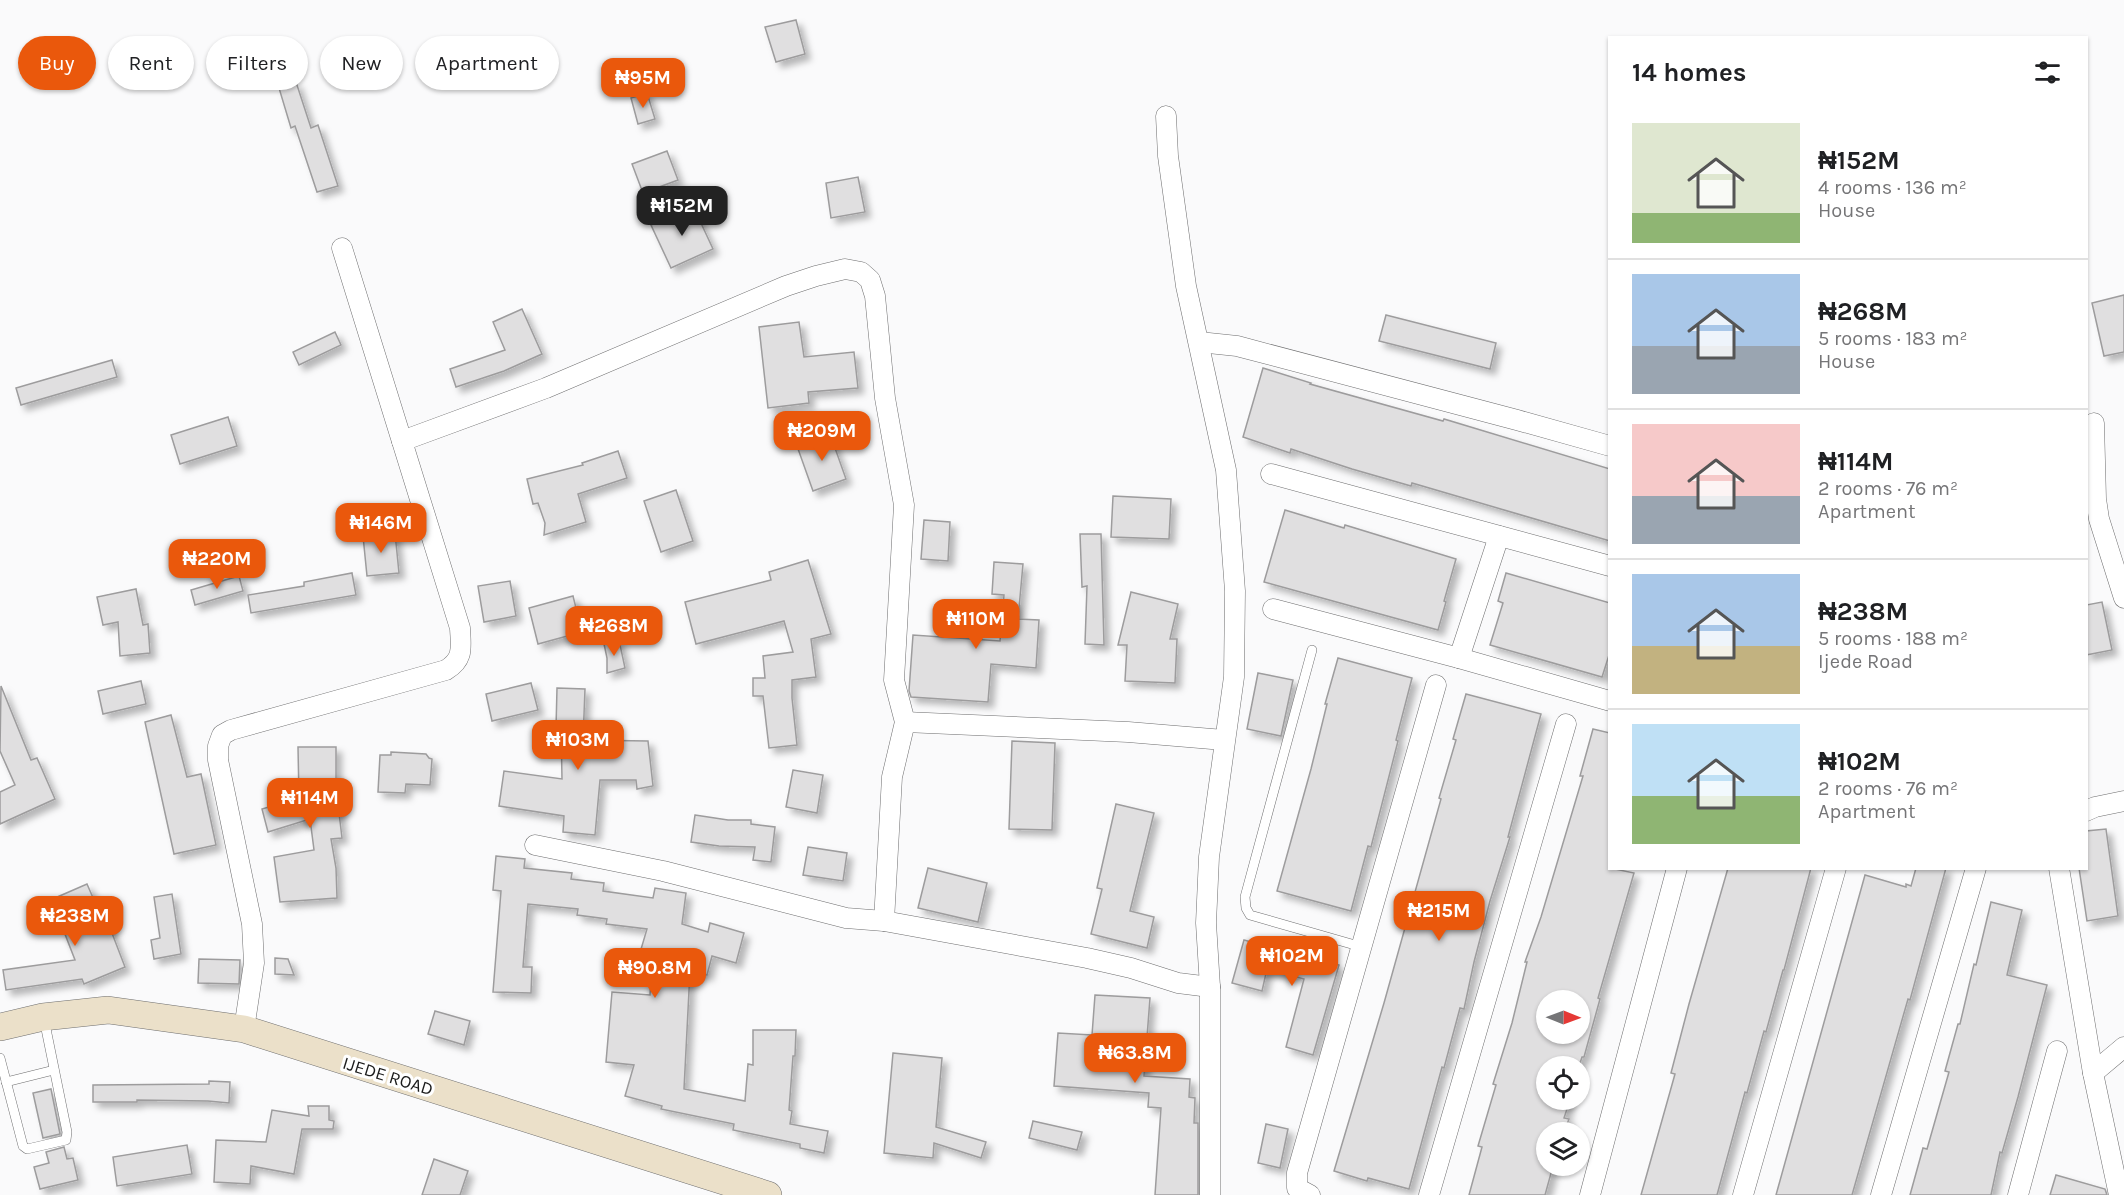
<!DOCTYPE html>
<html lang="en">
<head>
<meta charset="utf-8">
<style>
	:root { --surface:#fff; --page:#f6f6f6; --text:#202124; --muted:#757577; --line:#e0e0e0; --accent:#ea580c }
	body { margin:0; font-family:Karla,sans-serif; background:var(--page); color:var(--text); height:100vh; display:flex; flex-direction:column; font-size:22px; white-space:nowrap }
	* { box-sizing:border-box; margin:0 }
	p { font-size:20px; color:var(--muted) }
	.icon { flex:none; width:33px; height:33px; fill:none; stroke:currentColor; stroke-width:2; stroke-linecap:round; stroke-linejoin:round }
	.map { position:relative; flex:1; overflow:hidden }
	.details { position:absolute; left:1608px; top:36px; width:480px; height:834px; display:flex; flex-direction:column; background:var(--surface); border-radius:0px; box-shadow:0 2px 4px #0004 }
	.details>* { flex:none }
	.top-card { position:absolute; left:18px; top:36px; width:570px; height:54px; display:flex; gap:12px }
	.needle { width:39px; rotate:91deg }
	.fabs { position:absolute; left:1536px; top:990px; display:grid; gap:12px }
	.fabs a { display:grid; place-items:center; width:54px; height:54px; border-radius:50%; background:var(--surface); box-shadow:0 2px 4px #0004; font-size:30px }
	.price { position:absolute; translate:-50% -51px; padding:0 14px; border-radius:12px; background:var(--accent); color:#fff; font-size:20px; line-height:39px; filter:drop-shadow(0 2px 3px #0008) }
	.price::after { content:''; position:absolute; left:50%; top:36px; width:18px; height:14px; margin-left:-9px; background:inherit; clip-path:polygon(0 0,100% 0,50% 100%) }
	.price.selected { background:#222; color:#fff }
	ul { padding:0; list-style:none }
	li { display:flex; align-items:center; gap:18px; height:150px; padding:0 24px }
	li+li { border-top:2px solid var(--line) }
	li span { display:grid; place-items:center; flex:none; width:168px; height:120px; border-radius:0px; color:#555 }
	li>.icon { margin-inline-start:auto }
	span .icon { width:72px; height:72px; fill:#fffc; stroke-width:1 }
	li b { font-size:26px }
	h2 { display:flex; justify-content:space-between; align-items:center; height:72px; padding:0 24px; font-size:26px }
	.tag { padding:0 21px; border-radius:27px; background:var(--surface); box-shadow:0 2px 4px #0004; font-size:21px; line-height:54px }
	.tag.selected { background:var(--accent); color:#fff }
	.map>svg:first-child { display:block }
</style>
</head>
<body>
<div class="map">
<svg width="2124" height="1195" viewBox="0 0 2124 1195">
	<defs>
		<filter id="shadow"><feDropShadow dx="5.5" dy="5.5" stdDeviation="3" flood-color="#0004"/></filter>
	</defs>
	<rect width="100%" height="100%" fill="#fafafb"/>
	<!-- building -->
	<g fill="#e0dfe0" stroke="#9d9c9d" stroke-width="1.5" fill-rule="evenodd" filter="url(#shadow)">
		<path d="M796,20L805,54L776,62L765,27Z"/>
		<path d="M296,82L311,128L318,125L338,186L317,192L295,126L291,128L279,88Z"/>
		<path d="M647,93L655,119L638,124L631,98Z"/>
		<path d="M667,151L678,180L643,193L632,164Z"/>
		<path d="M858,177L865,212L831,218L826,183Z"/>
		<path d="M693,206L713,249L671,268L651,225Z"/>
		<path d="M2124,295V352L2104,356L2092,303Z"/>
		<path d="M522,309L542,354L504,371L456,387L450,369L505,350L493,322Z"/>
		<path d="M1386,315L1496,343L1490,369L1379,341Z"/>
		<path d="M799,322L804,357L854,352L858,388L808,392L809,403L768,408L759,327Z"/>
		<path d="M335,332L341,345L299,365L293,352Z"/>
		<path d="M112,360L117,377L21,405L16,388Z"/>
		<path d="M1263,368L1311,383L1310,384L1443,421L1444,419L1610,469V541L1412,483L1411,486L1352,469L1291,449L1290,453L1243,437Z"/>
		<path d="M228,417L237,446L180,464L171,435Z"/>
		<path d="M830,434L846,479L813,491L797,446Z"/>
		<path d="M618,451L627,478L578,494L586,522L544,535L545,523L538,503L533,504L527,479L583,465L582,463Z"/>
		<path d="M676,490L693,541L661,552L644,501Z"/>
		<path d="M1113,496L1171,499L1169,539L1111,537Z"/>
		<path d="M1285,510L1344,528L1345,525L1456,559L1444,601L1446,602L1438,630L1264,582Z"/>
		<path d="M924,520L950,522L948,561L921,559Z"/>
		<path d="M395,533L399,573L367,576L363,536Z"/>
		<path d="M1080,534H1101L1104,645L1085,644L1087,586L1082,587Z"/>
		<path d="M808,560L831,634L811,639L816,677L792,680V698L797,745L769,748L763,696H753V678H765L763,656L793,652L784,621L696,644L685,602L771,580L769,572Z"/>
		<path d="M994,562L1023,564L1018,619L1039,620L1036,668L991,664L988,702L911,697L909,691L913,635L1000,641L1004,595L992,594Z"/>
		<path d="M352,573L356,595L251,613L248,595L304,586V582Z"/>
		<path d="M1506,573L1610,603V652L1602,677L1490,645L1503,603L1498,601Z"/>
		<path d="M239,576L243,591L195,605L191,590Z"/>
		<path d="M510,581L516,616L484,622L478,586Z"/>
		<path d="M136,589L143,625L148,624L150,653L120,656L118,622L103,625L97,597Z"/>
		<path d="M1131,592L1178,604L1170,639H1177L1175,683L1125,681L1127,645H1118Z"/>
		<path d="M573,596L582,632L538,644L529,608Z"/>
		<path d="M2102,602L2112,650L2086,655V605Z"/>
		<path d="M619,640L625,668L607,673V658L604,644Z"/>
		<path d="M1338,658L1412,678L1396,740L1398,741L1371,847L1368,846L1351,911L1277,891L1311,769L1327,704H1325Z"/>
		<path d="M1258,673L1293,680L1281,736L1247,729Z"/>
		<path d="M141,681L146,704L103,714L98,691Z"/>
		<path d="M531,683L538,710L492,721L486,694Z"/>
		<path d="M1,686L31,760L37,758L55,799L0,824V792L15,785L0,751Z"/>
		<path d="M557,688L585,689L583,740L648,741L653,786L637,789L636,780H600L595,835L563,832L564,816L499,806L504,771L562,779L561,728H556Z"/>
		<path d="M1466,694L1541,714L1508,837H1510L1490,901L1474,962L1464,1009L1460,1008L1444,1068L1442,1067L1409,1189L1368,1178L1367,1181L1334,1171L1384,1003L1441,799L1439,798L1456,740L1453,739Z"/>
		<path d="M171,715L187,777L201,774L216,845L174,854L145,722Z"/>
		<path d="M1593,729L1610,733V868L1634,873L1598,998L1600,999L1584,1057H1582L1579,1066H1546V1100H1570L1564,1118L1569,1119L1564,1132H1546V1166H1553L1545,1195H1469L1482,1147L1478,1146L1496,1085L1493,1084L1512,1023L1527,962H1525L1541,917L1583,776H1580ZM1546,1000H1580V1034H1546Z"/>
		<path d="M1012,741L1055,743L1052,830L1009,829Z"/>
		<path d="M298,747H336V788L342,838L331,839L336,868L337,898L280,902L274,857L314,850L310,819L268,832L262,809L299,798Z"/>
		<path d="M391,752L426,754L429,758L432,759L430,785L406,784L405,793L378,792L380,755H391Z"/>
		<path d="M793,770L823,775L817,813L786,807Z"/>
		<path d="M1116,804L1154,813L1130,911L1154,917L1147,948L1091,934L1102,889L1097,888Z"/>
		<path d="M695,815L728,820H751V824L775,827L771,862L753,860L755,847L719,846L691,842Z"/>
		<path d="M2106,829L2118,916L2087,921L2079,868H2086V831Z"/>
		<path d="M808,847L847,853L843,881L803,875Z"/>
		<path d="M496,856L525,859L524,868L572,873L571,879L604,883L603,891L653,898L655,888L686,893L682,924L708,932L710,923L744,933L736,963L712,956L707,975L690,971L684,1089L745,1101L748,1064L753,1065V1030H796L795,1056H793L789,1110L792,1111L790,1124L828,1131L824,1153L800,1148V1144L733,1130L734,1124L661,1109L662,1106L625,1096L634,1065L606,1062L612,992L650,995L652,960L639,956L647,929L606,924L607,919L577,915L578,909L528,904L523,967H532L531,993L493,992L501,891L493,890Z"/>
		<path d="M928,868L987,883L978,922L918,908Z"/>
		<path d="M1728,868H1811L1784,970H1783L1766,1032L1764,1031L1747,1093L1745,1092L1717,1195H1641L1675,1074L1671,1073L1689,1004Z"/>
		<path d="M1916,868H1946L1910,1000L1908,999L1852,1195H1776L1865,875L1906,887V884L1911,886Z"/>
		<path d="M87,884L101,916L105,915L125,967L84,984L82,979L6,990L3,970L75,960L63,929L67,927L55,898Z"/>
		<path d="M172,894L181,954L154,959L151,940L160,938L154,897Z"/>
		<path d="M1991,902L2022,910L2007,975L2047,985L2018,1097L2002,1153L2000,1152L1991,1195H1910L1923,1148L1927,1149L1949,1072L1945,1071L1958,1024H1960L1974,964L1976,965Z"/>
		<path d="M1244,940L1339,965L1313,1055L1286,1047L1304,979L1267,969L1262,991L1232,983Z"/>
		<path d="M275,958L288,959L294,975L275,974Z"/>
		<path d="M199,959L240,960L239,984L198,983Z"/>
		<path d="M1095,995L1150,998L1144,1076L1190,1079L1189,1097L1195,1098L1194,1123H1198V1195H1155L1161,1108L1148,1107L1149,1093L1054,1086L1058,1033L1092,1035Z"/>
		<path d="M435,1011L470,1021L464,1045L428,1034Z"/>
		<path d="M893,1053L942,1058L936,1127L986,1142L981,1158L934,1143L933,1158L884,1153Z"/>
		<path d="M209,1081L230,1082L229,1103L208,1101L137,1100V1102H93V1085L209,1084Z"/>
		<path d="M51,1089L60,1134L43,1138L33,1093Z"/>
		<path d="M308,1106H329V1120L334,1121L333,1129H302L294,1174L251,1166L250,1184L214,1182L216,1140L266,1142L272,1110L309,1116Z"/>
		<path d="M1033,1121L1082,1132L1077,1150L1029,1138Z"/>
		<path d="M1266,1124L1288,1129L1280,1168L1258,1163Z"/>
		<path d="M187,1145L192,1174L117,1186L113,1157Z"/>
		<path d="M64,1147L67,1159L73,1158L78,1180L40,1189L34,1167L49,1163L46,1152Z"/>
		<path d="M434,1159L468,1171L460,1195H422Z"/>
		<path d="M2056,1175L2105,1189L2107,1195H2050Z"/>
	</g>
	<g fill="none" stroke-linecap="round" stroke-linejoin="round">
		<!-- lane casing -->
		<g stroke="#6e6e6f" stroke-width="10">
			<g id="lane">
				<path d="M1312,650L1245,897L1246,908L1250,915L1362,947"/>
				<path d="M0,1058L23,1146L27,1149L66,1140L67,1132L44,1019"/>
				<path d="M6,1082L54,1070"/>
			</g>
		</g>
		<!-- street casing -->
		<g stroke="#6e6e6f" stroke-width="21">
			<g id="street">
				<path d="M1166,116L1168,156L1186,286L1226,470L1235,591L1234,677L1209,857L1206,923L1210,987V1195"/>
				<path d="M1199,342L1237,346L1517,420L1610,446"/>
				<path d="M2094,423L2096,499L2099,519L2124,598"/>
				<path d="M402,441L546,388L786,286L816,276L845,269L861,272L870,280L875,296L885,398L904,505L894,680L905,722L892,777L884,921"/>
				<path d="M1271,474L1610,566"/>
				<path d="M1273,609L1459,658L1610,701"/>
				<path d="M1459,658L1499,536"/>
				<path d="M905,722L1128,732L1224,740"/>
				<path d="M2086,811L2095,807L2124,801"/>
				<path d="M535,845L663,871L846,918L884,921L1087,958L1131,968L1178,983L1210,987"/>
				<path d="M2059,868L2093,1073L2119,1195"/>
				<path d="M244,1029L254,963L252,924L218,760V746L222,735L231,730L446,670C464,659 461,648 460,628L342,248"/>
				<path d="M2093,1073L2124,1047"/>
				<path d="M1310,1195L1297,1188V1173L1436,685"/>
				<path d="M1429,1195L1566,724"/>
				<path d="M1590,1195L1677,868"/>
				<path d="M1743,1195L1836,868"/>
				<path d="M1881,1195L1976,868"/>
				<path d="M2018,1195L2057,1051"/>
			</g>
		</g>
		<!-- secondary casing -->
		<g stroke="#6e6e6f" stroke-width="28">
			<path id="secondary" d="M0,1027L43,1017L108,1010L244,1029L768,1195"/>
		</g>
		<!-- lane -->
		<use href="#lane" stroke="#fff" stroke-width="9"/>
		<!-- street -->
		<use href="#street" stroke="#fff" stroke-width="20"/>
		<!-- secondary -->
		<use href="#secondary" stroke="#ebe0c9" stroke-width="27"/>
	</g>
	<g text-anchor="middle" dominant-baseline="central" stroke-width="6" stroke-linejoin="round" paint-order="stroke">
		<!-- street labels -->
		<g font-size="18" fill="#1b1b1b" stroke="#fff">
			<text transform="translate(388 1076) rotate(17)">IJEDE ROAD</text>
		</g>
	</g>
</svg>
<div class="fabs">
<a><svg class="needle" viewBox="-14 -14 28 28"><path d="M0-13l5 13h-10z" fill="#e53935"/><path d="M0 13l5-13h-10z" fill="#757577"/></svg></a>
<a><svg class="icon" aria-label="locate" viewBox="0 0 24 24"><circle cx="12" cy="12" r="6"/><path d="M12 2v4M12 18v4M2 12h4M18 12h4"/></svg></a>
<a><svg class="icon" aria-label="layers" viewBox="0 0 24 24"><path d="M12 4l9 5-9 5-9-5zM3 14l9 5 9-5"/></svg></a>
</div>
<b class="price" style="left:643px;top:109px">₦95M</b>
<b class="price selected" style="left:682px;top:237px">₦152M</b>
<b class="price" style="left:822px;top:462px">₦209M</b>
<b class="price" style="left:381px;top:554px">₦146M</b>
<b class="price" style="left:217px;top:590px">₦220M</b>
<b class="price" style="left:976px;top:650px">₦110M</b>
<b class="price" style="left:614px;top:657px">₦268M</b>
<b class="price" style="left:578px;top:771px">₦103M</b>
<b class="price" style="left:310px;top:829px">₦114M</b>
<b class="price" style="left:1439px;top:942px">₦215M</b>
<b class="price" style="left:75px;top:947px">₦238M</b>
<b class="price" style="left:1292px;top:987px">₦102M</b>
<b class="price" style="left:655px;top:999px">₦90.8M</b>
<b class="price" style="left:1135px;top:1084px">₦63.8M</b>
<div class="top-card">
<a class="tag selected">Buy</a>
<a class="tag">Rent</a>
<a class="tag">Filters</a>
<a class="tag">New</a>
<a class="tag">Apartment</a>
</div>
<section class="details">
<h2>14 homes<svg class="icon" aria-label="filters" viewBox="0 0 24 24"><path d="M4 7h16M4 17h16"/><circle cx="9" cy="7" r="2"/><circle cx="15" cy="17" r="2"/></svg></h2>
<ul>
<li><span style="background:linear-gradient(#dfe7d0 75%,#8fb573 0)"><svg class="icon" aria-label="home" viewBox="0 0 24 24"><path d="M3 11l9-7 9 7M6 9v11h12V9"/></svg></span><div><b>₦152M</b><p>4 rooms · 136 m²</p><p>House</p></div></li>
<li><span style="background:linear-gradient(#a9c7e8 60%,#9aa5b1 0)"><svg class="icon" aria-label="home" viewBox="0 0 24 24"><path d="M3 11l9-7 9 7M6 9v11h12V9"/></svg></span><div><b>₦268M</b><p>5 rooms · 183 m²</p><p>House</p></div></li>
<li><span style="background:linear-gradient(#f6c9c9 60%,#9aa5b1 0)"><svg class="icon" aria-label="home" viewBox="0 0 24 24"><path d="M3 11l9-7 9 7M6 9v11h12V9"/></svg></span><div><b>₦114M</b><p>2 rooms · 76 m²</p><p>Apartment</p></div></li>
<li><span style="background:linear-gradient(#a9c7e8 60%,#c2b280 0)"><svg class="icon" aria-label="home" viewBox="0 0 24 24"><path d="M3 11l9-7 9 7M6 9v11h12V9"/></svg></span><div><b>₦238M</b><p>5 rooms · 188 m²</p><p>Ijede Road</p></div></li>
<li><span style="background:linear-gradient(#bfe0f5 60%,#8fb573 0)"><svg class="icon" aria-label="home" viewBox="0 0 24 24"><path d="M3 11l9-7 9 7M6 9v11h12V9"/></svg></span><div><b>₦102M</b><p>2 rooms · 76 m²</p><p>Apartment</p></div></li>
</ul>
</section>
</div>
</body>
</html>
